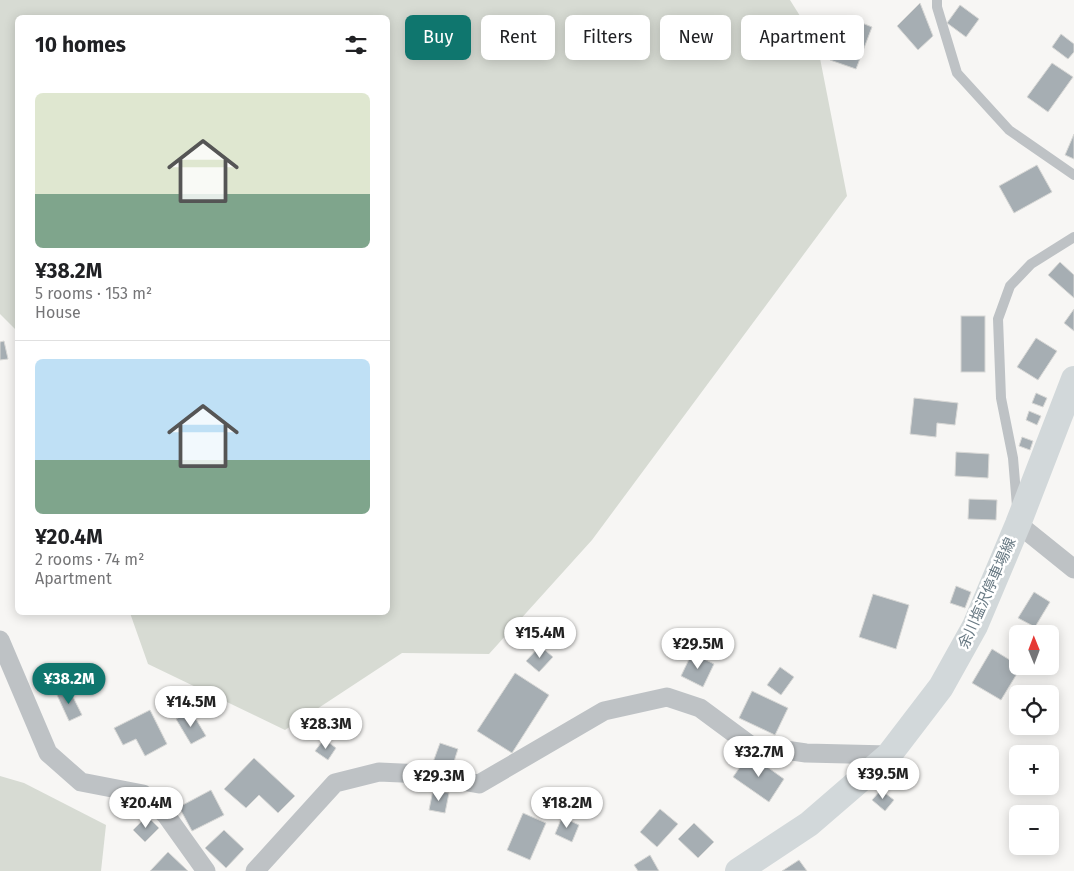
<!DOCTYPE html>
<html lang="en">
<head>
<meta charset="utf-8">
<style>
	:root { --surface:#fff; --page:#f6f6f6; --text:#202124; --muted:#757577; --line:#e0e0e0; --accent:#0f766e }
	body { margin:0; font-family:"Fira Sans","Noto Sans JP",sans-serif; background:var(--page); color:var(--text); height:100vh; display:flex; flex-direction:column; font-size:19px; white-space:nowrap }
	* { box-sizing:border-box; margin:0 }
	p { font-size:16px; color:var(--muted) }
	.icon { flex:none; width:28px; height:28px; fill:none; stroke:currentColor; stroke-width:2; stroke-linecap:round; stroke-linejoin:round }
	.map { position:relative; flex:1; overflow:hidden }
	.details { position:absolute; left:15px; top:15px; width:375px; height:600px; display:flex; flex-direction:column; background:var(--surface); border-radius:8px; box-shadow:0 2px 12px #0003 }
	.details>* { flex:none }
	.hud { position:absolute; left:405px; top:15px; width:475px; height:45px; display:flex; gap:10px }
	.needle { width:32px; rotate:359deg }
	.tools { position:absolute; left:1009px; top:625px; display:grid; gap:10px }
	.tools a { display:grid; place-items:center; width:50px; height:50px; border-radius:8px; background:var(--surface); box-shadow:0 2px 12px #0003; font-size:25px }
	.price { position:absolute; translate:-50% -42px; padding:0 11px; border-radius:18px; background:#fff; color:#222; font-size:16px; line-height:32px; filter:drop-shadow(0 1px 2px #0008) }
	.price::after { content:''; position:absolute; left:50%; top:30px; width:15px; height:11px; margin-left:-8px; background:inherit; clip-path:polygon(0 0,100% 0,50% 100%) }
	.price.on { background:var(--accent); color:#fff }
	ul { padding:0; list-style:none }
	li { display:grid; align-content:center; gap:10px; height:265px; padding:0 20px }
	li+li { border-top:1px solid var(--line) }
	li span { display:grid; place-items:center; height:155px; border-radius:8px; color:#555 }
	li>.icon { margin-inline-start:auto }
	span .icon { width:90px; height:90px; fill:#fffc; stroke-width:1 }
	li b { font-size:21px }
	h2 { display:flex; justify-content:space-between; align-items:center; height:60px; padding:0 20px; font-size:21px }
	.chip { padding:0 18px; border-radius:8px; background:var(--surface); box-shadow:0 2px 12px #0003; font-size:18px; line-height:45px }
	.chip.on { background:var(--accent); color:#fff }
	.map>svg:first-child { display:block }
</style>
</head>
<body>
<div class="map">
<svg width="1074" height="871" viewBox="0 0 1074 871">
	<rect width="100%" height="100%" fill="#f7f6f4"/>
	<!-- green -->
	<g fill="#d7dbd3">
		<path d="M0,0H790L817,43L847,196L592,540L489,654L402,653L285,730L148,664L130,613L388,612V18H18L17,331L0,314Z"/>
		<path d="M0,776L24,783L106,825L101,871H0Z"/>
	</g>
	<!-- building -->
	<g fill="#a6aeb3" stroke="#d8d8d6">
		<path d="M920,3L933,36L918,50L897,26Z"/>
		<path d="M960,5L979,19L966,37L947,23Z"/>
		<path d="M847,17L872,27L856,69L830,60Z"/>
		<path d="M1061,34L1074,44V52L1068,59L1052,47Z"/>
		<path d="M1052,63L1073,77L1048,112L1027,97Z"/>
		<path d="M1074,134V159L1065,155Z"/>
		<path d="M1037,165L1052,192L1014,213L999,186Z"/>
		<path d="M1060,262L1074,275V298L1048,275Z"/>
		<path d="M1074,309V331L1064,323Z"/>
		<rect x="961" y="316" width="24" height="56"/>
		<path d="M1036,338L1057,351L1038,380L1017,367Z"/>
		<path d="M4,341L8,359L0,360V342Z"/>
		<path d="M1036,393L1047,398L1043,407L1032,403Z"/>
		<path d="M914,398L958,403L955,425L937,423L936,437L910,434Z"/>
		<path d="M1029,411L1041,416L1037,425L1026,420Z"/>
		<path d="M1022,437L1033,441L1030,450L1019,446Z"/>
		<path d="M956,452L989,454L988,478L955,476Z"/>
		<path d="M969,499L997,500L996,520L968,519Z"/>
		<path d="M956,586L971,592L965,608L950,603Z"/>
		<path d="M1034,592L1050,602L1035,627L1018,618Z"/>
		<path d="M873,594L909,605L896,649L859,637Z"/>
		<path d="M540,646L553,657L539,672L526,661Z"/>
		<path d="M992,649L1018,665V666L1021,667L1001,700L972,683Z"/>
		<path d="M692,653L714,664L703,687L681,676Z"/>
		<path d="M780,667L794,677L781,695L767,685Z"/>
		<path d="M515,673L549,695L512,753L477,731Z"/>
		<path d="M69,689L82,715L69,721L57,695Z"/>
		<path d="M752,691L788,708L775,735L739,718Z"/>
		<path d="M150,710L167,744L145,756L136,739L123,745L114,728Z"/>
		<path d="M191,711L206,736L191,744L176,719Z"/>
		<path d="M324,739L336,748L328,760L315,751Z"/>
		<path d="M440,743L458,749L451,771L432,765Z"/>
		<path d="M749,754L784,779L769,802L733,777Z"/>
		<path d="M254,758L295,796L278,813L259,795L246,808L224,789Z"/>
		<path d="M211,790L224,815L192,831L179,807Z"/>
		<path d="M433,790L449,793L445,813L429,810Z"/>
		<path d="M881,790L894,800L885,811L872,800Z"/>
		<path d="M660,809L678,824L657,847L640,832Z"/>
		<path d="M523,813L546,823L530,860L507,850Z"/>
		<path d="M147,816L159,828L145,842L133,830Z"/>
		<path d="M562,817L579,825L572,842L555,834Z"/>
		<path d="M694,823L714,842L698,858L678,839Z"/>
		<path d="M224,830L244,849L226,868L205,848Z"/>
		<path d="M168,852L188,871H150Z"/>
		<path d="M650,855L659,871H638L634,865Z"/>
		<path d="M799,860L807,871H782Z"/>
	</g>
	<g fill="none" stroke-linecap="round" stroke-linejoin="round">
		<!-- service -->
		<g stroke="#bec2c5" stroke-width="10">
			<path d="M937,0V7L957,73L1009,130L1074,175"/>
			<path d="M1017,506L1013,458L1001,398L998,319L1010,286L1031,264L1074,237"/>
		</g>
		<!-- minor -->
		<g stroke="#bec2c5" stroke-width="19">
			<path d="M1018,524L1074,569"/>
			<path d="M0,640L48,753L81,782L143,794L166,815L206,871"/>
			<path d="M255,871L335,783L379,772L423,774L479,784L604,711L667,697L700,708L750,745L806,753L889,755"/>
		</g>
		<!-- secondary -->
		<path stroke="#d2d8da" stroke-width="26" d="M738,871L809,824L889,755L941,687L975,626L1018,524L1074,379"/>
	</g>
	<g text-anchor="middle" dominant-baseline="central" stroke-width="5" stroke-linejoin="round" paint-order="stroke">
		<!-- street labels -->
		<g font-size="15" fill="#687983" stroke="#fff">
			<text transform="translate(987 593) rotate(-66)">余川塩沢停車場線</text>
		</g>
	</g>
</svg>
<div class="tools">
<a><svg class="needle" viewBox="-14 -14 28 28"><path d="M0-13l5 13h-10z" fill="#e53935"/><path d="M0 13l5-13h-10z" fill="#757577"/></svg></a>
<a><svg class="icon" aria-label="locate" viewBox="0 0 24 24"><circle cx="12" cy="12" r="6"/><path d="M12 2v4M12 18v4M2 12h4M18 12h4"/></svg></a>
<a>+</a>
<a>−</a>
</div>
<b class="price" style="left:540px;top:659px">¥15.4M</b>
<b class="price" style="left:698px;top:670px">¥29.5M</b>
<b class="price on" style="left:69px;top:705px">¥38.2M</b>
<b class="price" style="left:191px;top:728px">¥14.5M</b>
<b class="price" style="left:326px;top:750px">¥28.3M</b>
<b class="price" style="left:759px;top:778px">¥32.7M</b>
<b class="price" style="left:883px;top:800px">¥39.5M</b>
<b class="price" style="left:439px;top:802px">¥29.3M</b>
<b class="price" style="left:146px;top:829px">¥20.4M</b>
<b class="price" style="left:567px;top:829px">¥18.2M</b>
<div class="hud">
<a class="chip on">Buy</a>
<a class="chip">Rent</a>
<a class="chip">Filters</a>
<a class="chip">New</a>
<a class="chip">Apartment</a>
</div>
<section class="details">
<h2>10 homes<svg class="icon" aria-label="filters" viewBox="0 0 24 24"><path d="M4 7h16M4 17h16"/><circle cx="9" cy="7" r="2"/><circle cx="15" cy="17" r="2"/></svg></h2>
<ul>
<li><span style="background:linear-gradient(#dfe7d0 65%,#7fa58c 0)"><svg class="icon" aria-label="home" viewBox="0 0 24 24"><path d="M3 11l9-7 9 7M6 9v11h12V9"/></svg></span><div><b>¥38.2M</b><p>5 rooms · 153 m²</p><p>House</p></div></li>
<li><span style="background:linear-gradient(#bfe0f5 65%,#7fa58c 0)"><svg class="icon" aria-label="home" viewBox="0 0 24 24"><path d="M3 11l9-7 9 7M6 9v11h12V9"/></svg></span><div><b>¥20.4M</b><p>2 rooms · 74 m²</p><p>Apartment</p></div></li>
</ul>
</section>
</div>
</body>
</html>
